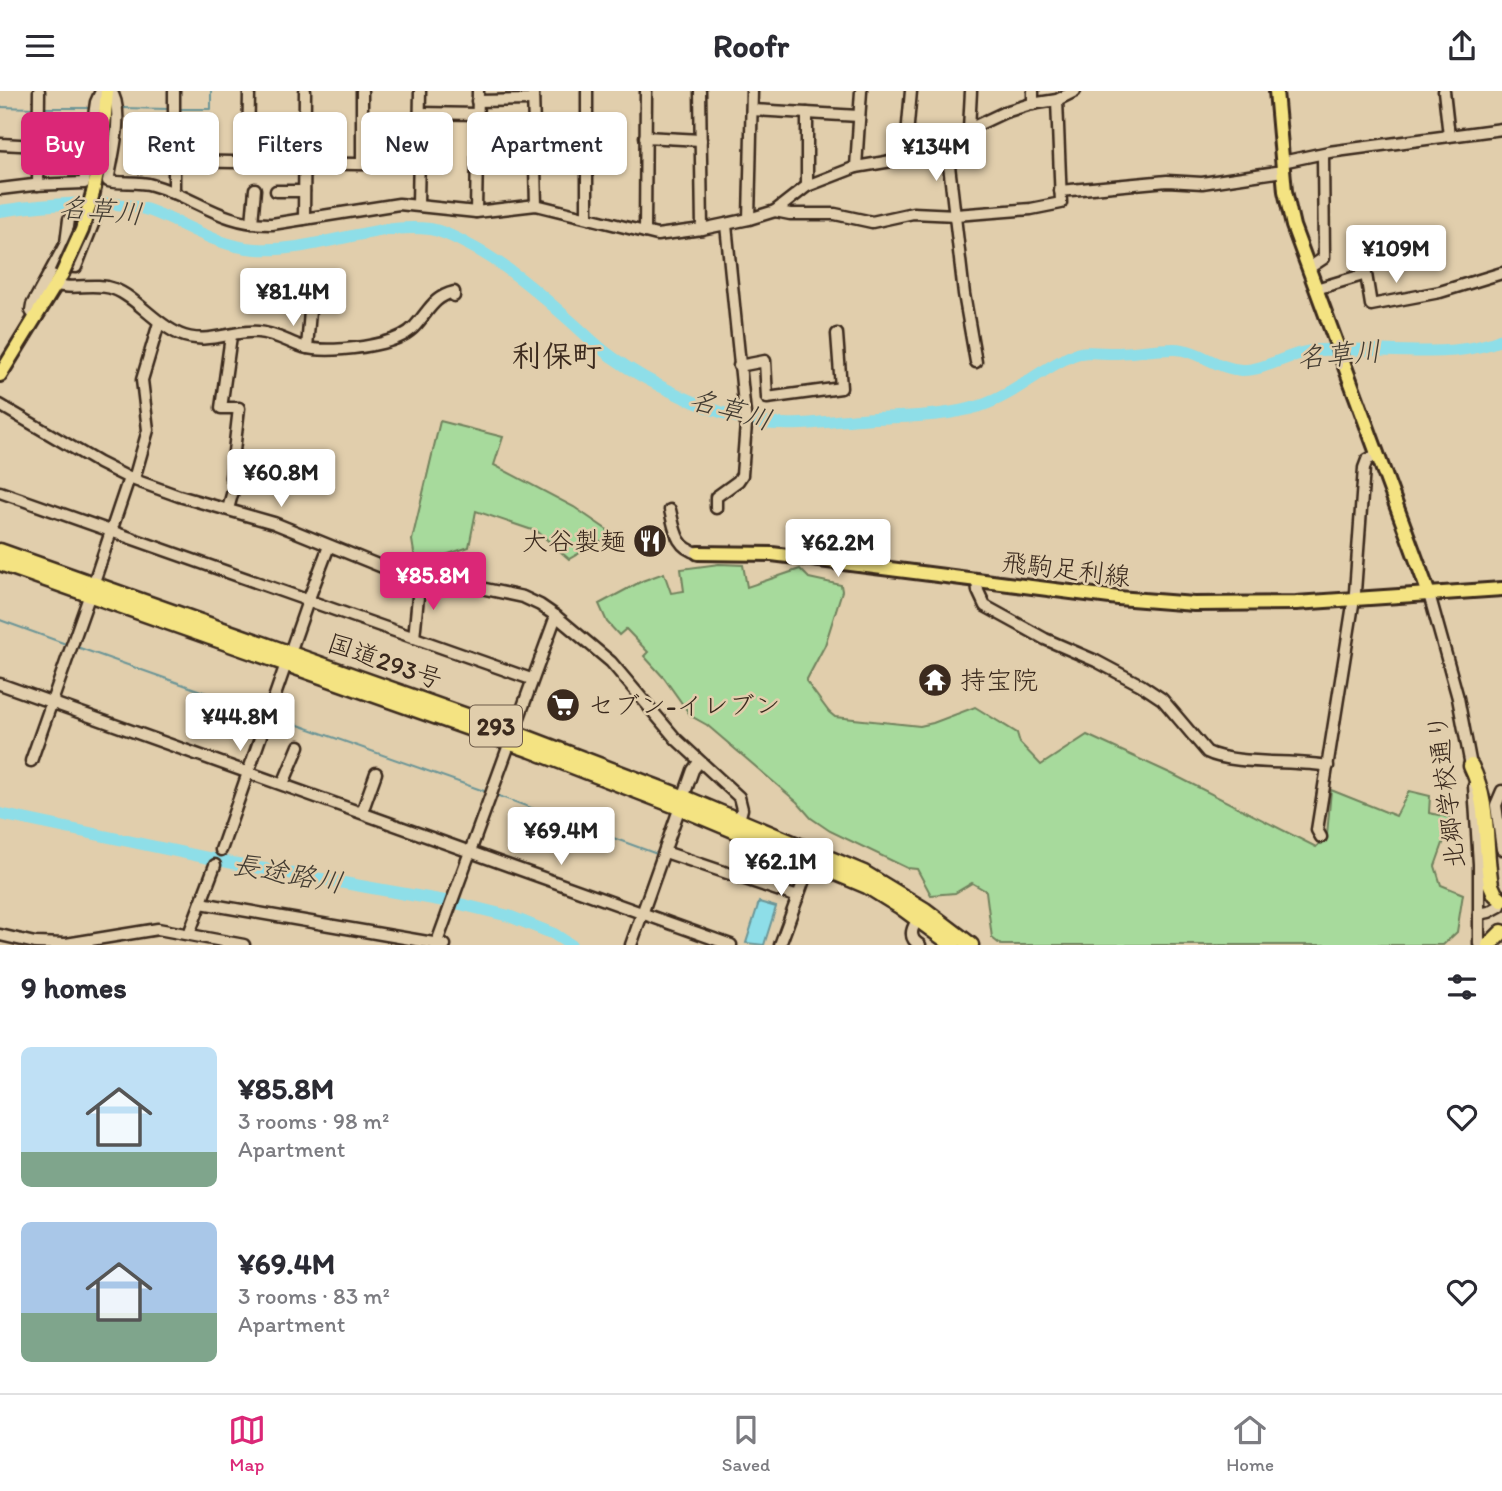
<!DOCTYPE html>
<html lang="en">
<head>
<meta charset="utf-8">
<style>
	:root { --surface:#fff; --page:#f7f7f7; --text:#2b2b33; --muted:#7c7c81; --line:#e1e1e2; --accent:#db2777 }
	body { margin:0; font-family:Itim,"Klee One",sans-serif; background:var(--page); color:var(--text); height:100vh; display:flex; flex-direction:column; font-size:26px; white-space:nowrap }
	* { box-sizing:border-box; margin:0 }
	p { font-size:23px; color:var(--muted) }
	.icon { flex:none; width:38px; height:38px; fill:none; stroke:currentColor; stroke-width:2; stroke-linecap:round; stroke-linejoin:round }
	.map { position:relative; height:854px; overflow:hidden }
	.details { display:flex; flex-direction:column; background:var(--surface); flex:1 }
	.details>* { flex:none }
	.banner { position:absolute; left:21px; top:21px; width:700px; height:63px; display:flex; gap:14px }
	.price { position:absolute; translate:-50% -60px; padding:0 16px; border-radius:7px; background:#fff; color:#222; font-size:23px; line-height:46px; filter:drop-shadow(0 2px 4px #0008) }
	.price::after { content:''; position:absolute; left:50%; top:42px; width:21px; height:16px; margin-left:-10px; background:inherit; clip-path:polygon(0 0,100% 0,50% 100%) }
	.price.selected { background:var(--accent); color:#fff }
	ul { padding:0; list-style:none }
	li { display:flex; align-items:center; gap:21px; height:175px; padding:0 21px }
	li span { display:grid; place-items:center; flex:none; width:196px; height:140px; border-radius:10px; color:#555 }
	li>.icon { margin-inline-start:auto }
	span .icon { width:84px; height:84px; fill:#fffc; stroke-width:1 }
	li b { font-size:30px }
	h2 { display:flex; justify-content:space-between; align-items:center; height:84px; padding:0 21px; font-size:30px }
	.tag { padding:0 24px; border-radius:10px; background:var(--surface); box-shadow:0 2px 5px #0004; font-size:24px; line-height:63px }
	.tag.selected { background:var(--accent); color:#fff }
	header { display:flex; justify-content:space-between; align-items:center; height:91px; padding:0 21px; background:var(--surface); font-size:32px; font-weight:700 }
	.tabs { display:flex; justify-content:space-around; align-items:center; height:98px; border-top:2px solid var(--line); background:var(--surface); font-size:19px; color:var(--muted) }
	.tabs a { display:grid; justify-items:center; gap:4px }
	.tabs .selected { color:var(--accent) }
	.map>svg:first-child { display:block }
</style>
</head>
<body>
<header><svg class="icon" aria-label="menu" viewBox="0 0 24 24"><path d="M4 6h16M4 12h16M4 18h16"/></svg>Roofr<svg class="icon" aria-label="share" viewBox="0 0 24 24"><path d="M12 15V3M7 8l5-5 5 5M5 13v7h14v-7"/></svg></header>
<div class="map">
<svg width="1502" height="854" viewBox="0 0 1502 854">
	<rect width="100%" height="100%" fill="#e1ceac"/>
	<filter id="ink" filterUnits="userSpaceOnUse"><feTurbulence type="fractalNoise" baseFrequency=".0143" numOctaves="2"/><feDisplacementMap in="SourceGraphic" scale="14" xChannelSelector="R" yChannelSelector="G"/><feConvolveMatrix kernelMatrix="1 2 1 2 8 2 1 2 1" color-interpolation-filters="sRGB"/></filter>
	<g filter="url(#ink)">
		<!-- green -->
		<g fill="#a7da9c" stroke="#71825d" stroke-width="2">
			<path d="M440,330L503,346L494,374L574,416L613,443L569,468L538,441L476,420L469,456L416,474L412,449Z"/>
			<path d="M719,473L743,474L747,496L800,478L809,487L841,494L842,500L825,554L806,590L829,621L835,626L920,635L933,632L975,616L1017,642L1020,652L1041,674L1087,644L1172,683L1316,756L1327,744L1331,699L1396,725L1409,700L1430,705L1429,722L1452,727L1435,775L1441,794L1463,803L1457,841L1443,854H1001L992,847L986,800L972,792L955,802L931,804L917,778L907,777L830,740L811,727L797,711L707,634L691,625L664,587L644,565L648,561L626,538L619,544L607,531L599,513L642,490L664,482L671,502L684,500L681,478Z"/>
		</g>
		<!-- water -->
		<path fill="#8edee8" stroke="#6d9697" stroke-width="2" d="M759,811L776,816L764,854L746,852Z"/>
		<g fill="none" stroke-linecap="round" stroke-linejoin="round">
			<!-- stream -->
			<g stroke="#6d9697" stroke-width="2">
				<path d="M0,16L34,17"/>
				<path d="M43,17H90"/>
				<path d="M122,17L169,18"/>
				<path d="M178,18H211V0"/>
				<path d="M0,529L66,553"/>
				<path d="M77,556L263,622"/>
				<path d="M273,625L484,700"/>
				<path d="M496,704L657,763"/>
				<path d="M698,777L792,810"/>
			</g>
			<!-- river -->
			<g stroke="#8edee8" stroke-width="12">
				<path d="M0,120C39,114 115,106 151,120C186,133 218,156 256,158C314,162 372,131 430,138C443,140 456,147 467,153C507,173 542,205 576,235C587,245 599,257 612,266C649,293 713,323 758,331C793,337 826,330 861,328C902,325 940,327 980,315C1014,304 1039,279 1071,265C1085,258 1103,263 1118,262C1137,261 1155,258 1174,258C1198,258 1217,278 1242,279C1266,279 1288,263 1311,260C1368,253 1449,272 1502,248"/>
				<path d="M0,723L232,772L456,812L509,825L554,843L571,854"/>
			</g>
			<!-- minor casing -->
			<g stroke="#3b2a1e" stroke-width="15">
				<g id="minor">
					<path d="M111,0C125,18 112,68 108,90C122,93 138,90 152,94C196,106 221,134 272,133L399,113L476,121L536,114L657,144L702,138L749,128L775,120L807,95L856,76L933,63L947,57L969,38L1005,21L1031,13L1057,9L1075,0"/>
					<path d="M533,0L536,114"/>
					<path d="M700,0L702,138"/>
					<path d="M1444,0L1449,45"/>
					<path d="M477,10L533,9"/>
					<path d="M1033,13V0"/>
					<path d="M752,19L859,25"/>
					<path d="M420,22L477,23"/>
					<path d="M969,38L971,0"/>
					<path d="M645,46L701,49"/>
					<path d="M477,48H534"/>
					<path d="M0,53L39,55"/>
					<path d="M947,57L964,203L976,271"/>
					<path d="M905,67L911,0"/>
					<path d="M174,70L419,74"/>
					<path d="M248,71L249,0"/>
					<path d="M1282,71L1329,61L1502,38"/>
					<path d="M362,72V0"/>
					<path d="M856,76L861,0"/>
					<path d="M38,94L39,0"/>
					<path d="M807,95V22"/>
					<path d="M0,98L33,94L84,92L96,11L101,0"/>
					<path d="M276,100H304"/>
					<path d="M1060,100L1167,90L1202,92L1283,80"/>
					<path d="M172,102L174,96V0"/>
					<path d="M418,114L420,0"/>
					<path d="M775,120L790,123H835L872,131L913,122L956,124L1031,118L1061,112L1057,9"/>
					<path d="M476,121L478,0"/>
					<path d="M587,126V0"/>
					<path d="M304,128L305,0"/>
					<path d="M749,128L752,0"/>
					<path d="M252,132L255,98"/>
					<path d="M645,141L646,0"/>
					<path d="M59,175L76,176L95,128"/>
					<path d="M1309,177L1324,167L1323,64"/>
					<path d="M56,194C75,199 95,191 114,198C136,206 154,232 179,243C207,255 231,239 258,241C274,242 288,251 303,256C324,262 362,257 382,252C394,249 407,244 415,235C429,220 433,206 454,201V205"/>
					<path d="M1316,198L1366,183L1371,214L1440,201L1502,182"/>
					<path d="M36,227L31,220L32,214L66,152L69,128"/>
					<path d="M307,257L310,220"/>
					<path d="M739,275L765,270L767,307L841,297L837,243"/>
					<path d="M0,314L99,372L129,387L179,405L274,432L385,477L523,506L540,514L556,525L611,571L676,648L739,706L742,718L739,729"/>
					<path d="M134,388L148,339L142,289L159,232"/>
					<path d="M0,401L531,588"/>
					<path d="M716,417V406L738,390L742,384L746,333L726,134"/>
					<path d="M228,418L236,389L231,386L239,317H221L231,245"/>
					<path d="M670,419C675,439 676,457 698,462"/>
					<path d="M977,490L978,500L985,515L1045,548L1096,570L1141,594L1162,608L1207,661C1232,674 1296,669 1328,675"/>
					<path d="M93,494L129,387"/>
					<path d="M1429,503L1458,607L1472,680"/>
					<path d="M414,547L420,485"/>
					<path d="M0,593L731,854"/>
					<path d="M31,670L90,503"/>
					<path d="M283,693L299,655"/>
					<path d="M1474,695L1479,773V853"/>
					<path d="M1502,700L1496,714L1502,758"/>
					<path d="M362,721L376,682"/>
					<path d="M1321,746L1317,739L1355,501L1364,377L1367,369L1378,363"/>
					<path d="M221,759L308,510L329,455"/>
					<path d="M665,761L798,806"/>
					<path d="M201,812L445,854"/>
					<path d="M1479,823L1489,821L1500,815"/>
					<path d="M189,843L215,774"/>
					<path d="M0,844L35,852L66,853L158,838L244,854"/>
					<path d="M436,854L556,525"/>
					<path d="M631,854L693,679L699,671"/>
					<path d="M780,854L811,770"/>
					<path d="M920,854C906,846 913,835 920,825"/>
				</g>
			</g>
			<!-- major casing -->
			<g stroke="#3b2a1e" stroke-width="18">
				<g id="major">
					<path d="M1276,0L1285,100L1293,135L1429,503"/>
					<path d="M93,102L102,59L107,0"/>
					<path d="M0,284L62,183"/>
					<path d="M698,462L772,463L1118,507L1194,513L1296,512L1502,498"/>
				</g>
			</g>
			<!-- highway casing -->
			<g stroke="#3b2a1e" stroke-width="19">
				<g id="highway">
					<path d="M0,460L512,641L685,707L864,782L925,819L971,854"/>
					<path d="M0,472L531,659L681,717L867,795L901,816L953,854"/>
					<path d="M1471,675C1490,713 1484,754 1491,794L1495,803L1502,809"/>
					<path d="M1489,854L1502,841"/>
				</g>
			</g>
			<!-- minor -->
			<use href="#minor" stroke="#e1ceac" stroke-width="10"/>
			<!-- major -->
			<use href="#major" stroke="#f4e382" stroke-width="12"/>
			<!-- highway -->
			<use href="#highway" stroke="#f4e382" stroke-width="14"/>
			<!-- major-bridge casing -->
			<g stroke="#3b2a1e" stroke-width="18" stroke-linecap="butt">
				<path id="major-bridge" d="M62,183L82,139L93,102"/>
			</g>
			<!-- major-bridge -->
			<use href="#major-bridge" stroke="#f4e382" stroke-width="12"/>
		</g>
	</g>
	<!-- icons -->
	<defs>
		<g id="restaurant-disc" transform="scale(1.75)"><circle r="9.5" fill="#3b2a1e" stroke="#e1ceac"/><path d="M-5-6h1v4h1v-4h1v4h1v-4h1v5L-1.5 .5V6h-2V.5L-5-1ZM5-6V6H3V1.5H1.5Q1.5-4 5-6Z" fill="#fff"/></g>
		<g id="temple-disc" transform="scale(1.75)"><circle r="9.5" fill="#3b2a1e" stroke="#e1ceac"/><path d="M0-6L5-2H3V0L6.5 2.5H4V6H1.5V3h-3V6H-4V2.5H-6.5L-3 0V-2H-5Z" fill="#fff"/></g>
		<g id="supermarket-disc" transform="scale(1.75)"><circle r="9.5" fill="#3b2a1e" stroke="#e1ceac"/><path d="M-6-5.5h2.5l.6 2H6L4.5 2H-2.5L-4.4-4H-6ZM-1.5 3.2a1.3 1.3 0 1 0 .1 0ZM3 3.2a1.3 1.3 0 1 0 .1 0Z" fill="#fff"/></g>
	</defs>
	<g fill-rule="evenodd">
		<use href="#restaurant-disc" x="650" y="450"/>
		<use href="#temple-disc" x="935" y="589"/>
		<use href="#supermarket-disc" x="563" y="614"/>
	</g>
	<g text-anchor="middle" dominant-baseline="central" stroke-width="5" stroke-linejoin="round" paint-order="stroke">
		<!-- shield labels -->
		<rect fill="#e1ceac" stroke="#6d5b49" stroke-width="2" x="470" y="614.5" width="52" height="41" rx="5"/>
		<g font-size="24" font-weight="bold" fill="#3b2a1e">
			<text x="496" y="635">293</text>
		</g>
		<!-- poi labels -->
		<g font-size="26" fill="#3b2a1e" stroke="#e1ceac" text-anchor="start">
			<text x="626" y="450" text-anchor="end">大谷製麺</text>
			<text x="960" y="589">持宝院</text>
			<text x="588" y="614">セブン-イレブン</text>
		</g>
		<!-- street labels -->
		<g font-size="26" fill="#3b2a1e" stroke="#e1ceac">
			<text transform="translate(1066 478) rotate(7)">飛駒足利線</text>
			<text transform="translate(385 570) rotate(19)">国道293号</text>
			<text transform="translate(1446 700) rotate(-97)">北郷学校通り</text>
		</g>
		<!-- water labels -->
		<g font-size="28" font-style="italic" fill="#433c32" stroke="#e1ceac">
			<text transform="translate(101 119) rotate(5)">名草川</text>
			<text transform="translate(1339 263) rotate(-5)">名草川</text>
			<text transform="translate(731 318) rotate(16)">名草川</text>
			<text transform="translate(288 782) rotate(10)">長途路川</text>
		</g>
		<!-- quarter labels -->
		<g font-size="30" font-weight="bold" fill="#3b2a1e" stroke="#e1ceac">
			<text x="557" y="264">利保町</text>
		</g>
	</g>
</svg>
<b class="price" style="left:936px;top:92px">¥134M</b>
<b class="price" style="left:1396px;top:194px">¥109M</b>
<b class="price" style="left:293px;top:237px">¥81.4M</b>
<b class="price" style="left:281px;top:418px">¥60.8M</b>
<b class="price" style="left:838px;top:488px">¥62.2M</b>
<b class="price selected" style="left:433px;top:521px">¥85.8M</b>
<b class="price" style="left:240px;top:662px">¥44.8M</b>
<b class="price" style="left:561px;top:776px">¥69.4M</b>
<b class="price" style="left:781px;top:807px">¥62.1M</b>
<div class="banner">
<a class="tag selected">Buy</a>
<a class="tag">Rent</a>
<a class="tag">Filters</a>
<a class="tag">New</a>
<a class="tag">Apartment</a>
</div>
</div>
<section class="details">
<h2>9 homes<svg class="icon" aria-label="filters" viewBox="0 0 24 24"><path d="M4 7h16M4 17h16"/><circle cx="9" cy="7" r="2"/><circle cx="15" cy="17" r="2"/></svg></h2>
<ul>
<li><span style="background:linear-gradient(#bfe0f5 75%,#7fa58c 0)"><svg class="icon" aria-label="home" viewBox="0 0 24 24"><path d="M3 11l9-7 9 7M6 9v11h12V9"/></svg></span><div><b>¥85.8M</b><p>3 rooms · 98 m²</p><p>Apartment</p></div><svg class="icon" aria-label="heart" viewBox="0 0 24 24"><path d="M12 20l-8-8c-3-5 5-10 8-4 3-6 11-1 8 4z"/></svg></li>
<li><span style="background:linear-gradient(#a9c7e8 65%,#7fa58c 0)"><svg class="icon" aria-label="home" viewBox="0 0 24 24"><path d="M3 11l9-7 9 7M6 9v11h12V9"/></svg></span><div><b>¥69.4M</b><p>3 rooms · 83 m²</p><p>Apartment</p></div><svg class="icon" aria-label="heart" viewBox="0 0 24 24"><path d="M12 20l-8-8c-3-5 5-10 8-4 3-6 11-1 8 4z"/></svg></li>
</ul>
</section>
<nav class="tabs">
<a class="selected"><svg class="icon" aria-label="map" viewBox="0 0 24 24"><path d="M3 6l6-2 6 2 6-2v14l-6 2-6-2-6 2zM9 4v14M15 6v14"/></svg>Map</a>
<a><svg class="icon" aria-label="saved" viewBox="0 0 24 24"><path d="M7 4h10v16l-5-4-5 4z"/></svg>Saved</a>
<a><svg class="icon" aria-label="home" viewBox="0 0 24 24"><path d="M3 11l9-7 9 7M6 9v11h12V9"/></svg>Home</a>
</nav>
</body>
</html>
